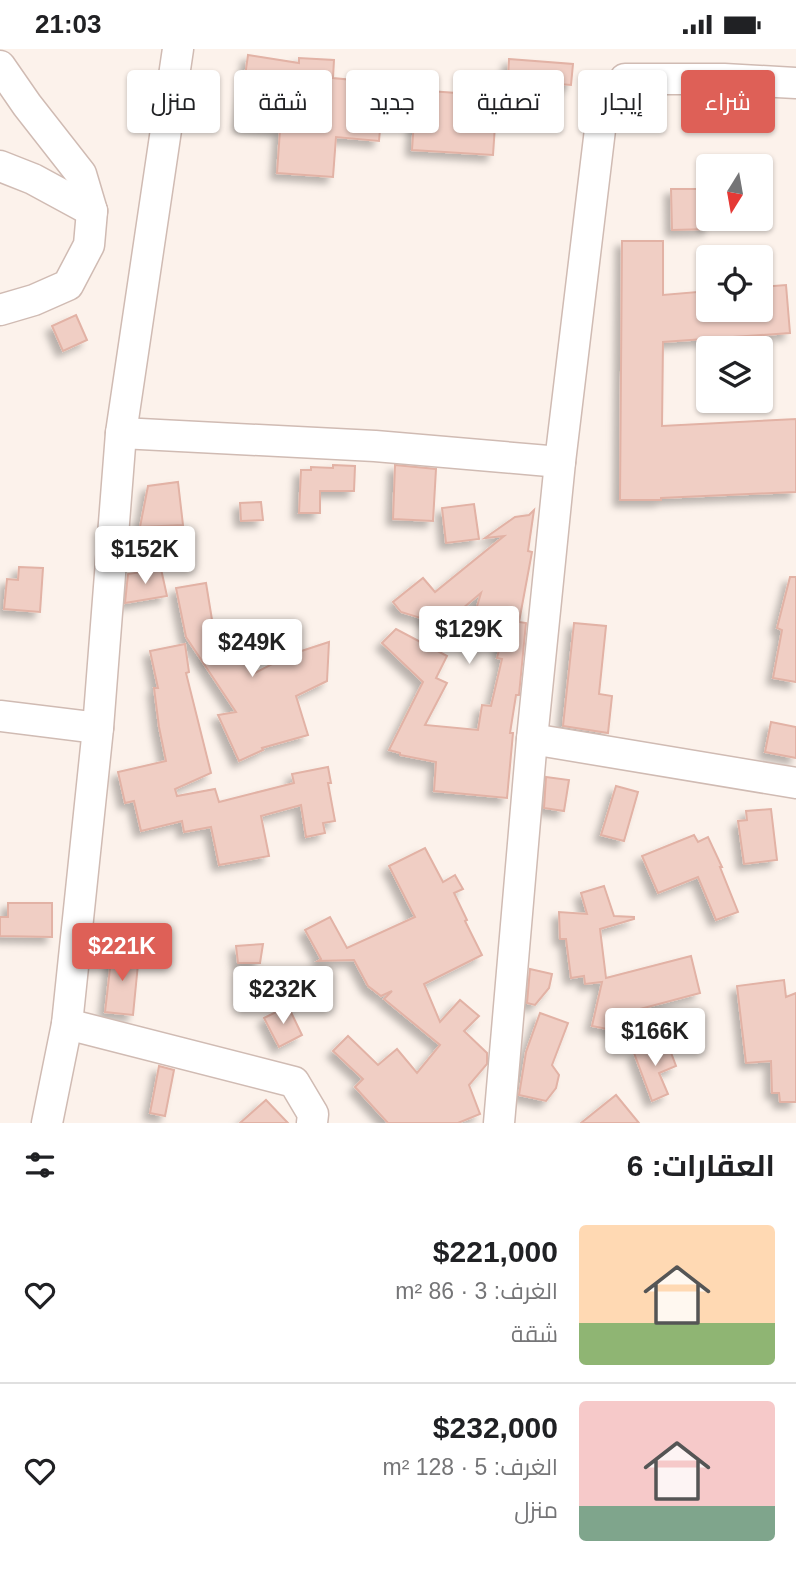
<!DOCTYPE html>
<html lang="ar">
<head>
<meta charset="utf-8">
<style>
	:root { --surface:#fff; --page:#f2f2f2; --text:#202124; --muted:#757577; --line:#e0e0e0; --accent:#de6057 }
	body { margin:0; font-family:Helvetica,Cairo,sans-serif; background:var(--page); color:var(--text); direction:rtl; height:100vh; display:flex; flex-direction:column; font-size:26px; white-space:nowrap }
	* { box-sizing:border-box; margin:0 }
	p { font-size:23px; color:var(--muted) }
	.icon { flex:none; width:38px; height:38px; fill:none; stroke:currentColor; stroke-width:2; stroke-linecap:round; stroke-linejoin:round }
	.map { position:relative; height:1074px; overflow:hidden; direction:ltr }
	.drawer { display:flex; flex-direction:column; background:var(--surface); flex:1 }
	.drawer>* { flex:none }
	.top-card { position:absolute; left:21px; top:21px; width:754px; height:63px; direction:rtl; display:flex; gap:14px }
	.needle { width:46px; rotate:191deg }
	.controls { position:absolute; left:696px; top:105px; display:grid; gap:14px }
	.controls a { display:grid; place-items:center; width:77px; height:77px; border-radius:7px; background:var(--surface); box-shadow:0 2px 5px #0004; font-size:35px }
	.price { position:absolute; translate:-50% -60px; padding:0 16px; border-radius:7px; background:#fff; color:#222; font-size:23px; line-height:46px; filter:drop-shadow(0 2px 4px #0008) }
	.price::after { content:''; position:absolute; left:50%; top:42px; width:21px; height:16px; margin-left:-10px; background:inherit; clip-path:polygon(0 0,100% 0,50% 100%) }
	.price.active { background:var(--accent); color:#fff }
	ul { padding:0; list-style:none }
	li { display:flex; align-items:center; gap:21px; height:175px; padding:0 21px }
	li+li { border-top:2px solid var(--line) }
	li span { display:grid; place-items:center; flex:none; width:196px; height:140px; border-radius:7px; color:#555 }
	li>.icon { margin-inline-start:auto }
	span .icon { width:84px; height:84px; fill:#fffc; stroke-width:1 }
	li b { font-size:30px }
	h2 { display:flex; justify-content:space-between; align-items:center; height:84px; padding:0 21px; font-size:30px }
	.pill { padding:0 24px; border-radius:7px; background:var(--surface); box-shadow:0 2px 5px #0004; font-size:24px; line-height:63px }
	.pill.active { background:var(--accent); color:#fff }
	.status { display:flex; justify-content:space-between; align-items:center; height:49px; padding:0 35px; background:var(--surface); direction:ltr }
	.status svg { height:19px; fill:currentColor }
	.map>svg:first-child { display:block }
</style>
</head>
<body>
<div class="status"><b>21:03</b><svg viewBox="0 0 49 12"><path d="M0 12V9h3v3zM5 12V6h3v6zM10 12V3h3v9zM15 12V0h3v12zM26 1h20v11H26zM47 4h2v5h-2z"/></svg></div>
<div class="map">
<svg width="796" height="1074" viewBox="0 0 796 1074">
	<defs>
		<filter id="shadow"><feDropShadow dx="-6" dy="6" stdDeviation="3.5" flood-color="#0004"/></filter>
	</defs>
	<rect width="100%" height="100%" fill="#fcf2eb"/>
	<!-- building -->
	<g fill="#f0cec4" stroke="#e2b2a5" stroke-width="2" filter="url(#shadow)">
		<path d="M248,6L299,14V9L334,11L333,29L384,34L379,92L336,88L333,128L277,124L280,81L238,77Z"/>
		<path d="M509,10L573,15L571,36L508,31Z"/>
		<path d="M416,41L497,47L493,106L412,101Z"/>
		<path d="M671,140H709V180L672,181Z"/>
		<path d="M622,192H663V246L709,242V261H761V238L786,236L790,284L663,293L662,377L796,370V443L661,449V451H620Z"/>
		<path d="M76,266L87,291L63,302L52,277Z"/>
		<path d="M333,416L355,417L354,442H320V464H299L301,421H311V418L333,419Z"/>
		<path d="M395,416L436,420L433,472L393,470Z"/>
		<path d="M178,433L183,476L140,478L148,437Z"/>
		<path d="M261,453L263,471L241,472L240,454Z"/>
		<path d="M474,455L479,490L446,494L442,459Z"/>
		<path d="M534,461L528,502L532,503L519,573L526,574L519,646H516L510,684H513L507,749L434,742L436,713L400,706V704L389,701L423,633L382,594L396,580L447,607L436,629L447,634L425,676L478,681L482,656L491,657L502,610L497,609L501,593L469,584L481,544L443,576L401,563L393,553L423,529L435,543L504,487L485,489L515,468L529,466Z"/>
		<path d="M19,518L43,519L40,563L4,560L7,530L18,531Z"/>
		<path d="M161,520L167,547L125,554L128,525Z"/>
		<path d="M790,528H796V633L773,629L782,581L777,579Z"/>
		<path d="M206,534L214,583L241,577L251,622L253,621L255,624L284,609L283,608L329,593L327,632L296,647L308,686L262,699L263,701L239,712L218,666L236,663L186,588L176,539Z"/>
		<path d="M574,574L606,577L599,645L612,647L608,684L563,677Z"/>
		<path d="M185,595L189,623L186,624L211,724L175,740L177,747L215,740L219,753L294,734L292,725L328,718L331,734H328L335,772L323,774L325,784L306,788L301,756L261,767L269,807L219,816L211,778L184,783L182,772L141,782L134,752L125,754L118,723L166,712L159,678L154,639H158L150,602Z"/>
		<path d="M771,673L796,678V709L765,703Z"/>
		<path d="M546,728L569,731L564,762L544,759Z"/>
		<path d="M616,737L638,743L624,792L601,786Z"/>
		<path d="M771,760L777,811L744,815L738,772L747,771L746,762Z"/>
		<path d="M694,786L698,793L708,788L722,818H720L738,863L716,871L698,828L658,844L642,807Z"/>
		<path d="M425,799L443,833L455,826L463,840L454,844L467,871L465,872L482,906L424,935L440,973L460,951L479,967L464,982L487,1004V1015L469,1036L480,1065L458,1074H388L355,1038L363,1030L333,1002L348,987L378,1016L397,1000L417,1024L440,996L384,950L392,942L381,947L368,937L354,911L318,912L321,910L305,881L330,868L347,899L415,868L389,817Z"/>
		<path d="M604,837L614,867L634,868V870L600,880L606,929L691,907L700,944L621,965L617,982L592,977L602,933L585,935L584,927L571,929L566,890H560L559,863L587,865L581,844Z"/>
		<path d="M8,854H52V888L0,887V868H8Z"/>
		<path d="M263,895L260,914H238L236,897Z"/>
		<path d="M112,902L139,905L133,966L105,963Z"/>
		<path d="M530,920L552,925L549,939L535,956L527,954Z"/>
		<path d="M784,931L786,948L796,944V1053H780L779,1044H772L771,1012L746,1014L737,937Z"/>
		<path d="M288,957L302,986L279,998L264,969Z"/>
		<path d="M540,964L568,974L552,1016L559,1026L556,1039L546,1052L519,1046L526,1003Z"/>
		<path d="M667,993L676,1017L659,1024L668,1045L652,1052L634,1004Z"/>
		<path d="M159,1017L174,1021L165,1067L150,1064Z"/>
		<path d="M616,1046L639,1074H581Z"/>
		<path d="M266,1051L288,1074H240Z"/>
	</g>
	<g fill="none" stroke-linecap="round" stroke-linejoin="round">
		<!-- minor casing -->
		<g stroke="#d0bbb3" stroke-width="33">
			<g id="minor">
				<path d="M0,17L27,56L81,125L92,162L89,196L68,236L34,251L0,261"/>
				<path d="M0,117L33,130L92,162"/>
				<path d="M121,384L375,397L560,413"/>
				<path d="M0,667L98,679"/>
				<path d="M532,690L796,734"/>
				<path d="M67,975L294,1033L313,1065L312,1074"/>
				<path d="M47,1074L67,975L98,679L121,384L178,0"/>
				<path d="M499,1074L532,690L560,413L602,64L625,30H724L796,34"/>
			</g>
		</g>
		<!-- minor -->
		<use href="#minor" stroke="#fff" stroke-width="30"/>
	</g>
</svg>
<div class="controls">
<a><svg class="needle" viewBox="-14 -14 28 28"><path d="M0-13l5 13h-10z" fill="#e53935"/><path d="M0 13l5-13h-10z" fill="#757577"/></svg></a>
<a><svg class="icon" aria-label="locate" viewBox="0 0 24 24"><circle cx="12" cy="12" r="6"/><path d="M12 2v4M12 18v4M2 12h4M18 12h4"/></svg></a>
<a><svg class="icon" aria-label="layers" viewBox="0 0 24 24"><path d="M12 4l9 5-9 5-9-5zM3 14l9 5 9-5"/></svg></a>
</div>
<b class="price" style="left:145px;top:537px">$152K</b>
<b class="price" style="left:469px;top:617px">$129K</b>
<b class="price" style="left:252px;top:630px">$249K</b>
<b class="price active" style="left:122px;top:934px">$221K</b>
<b class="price" style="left:283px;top:977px">$232K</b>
<b class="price" style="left:655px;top:1019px">$166K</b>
<div class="top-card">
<a class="pill active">شراء</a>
<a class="pill">إيجار</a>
<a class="pill">تصفية</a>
<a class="pill">جديد</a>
<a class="pill">شقة</a>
<a class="pill">منزل</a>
</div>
</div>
<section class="drawer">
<h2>العقارات: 6<svg class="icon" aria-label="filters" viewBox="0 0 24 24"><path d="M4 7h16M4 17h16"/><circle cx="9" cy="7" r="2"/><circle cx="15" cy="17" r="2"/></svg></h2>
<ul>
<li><span style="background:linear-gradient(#ffd9b3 70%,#8fb573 0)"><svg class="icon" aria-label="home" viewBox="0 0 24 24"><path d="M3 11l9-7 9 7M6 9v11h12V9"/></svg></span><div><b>$221,000</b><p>الغرف: 3 · 86 m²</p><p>شقة</p></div><svg class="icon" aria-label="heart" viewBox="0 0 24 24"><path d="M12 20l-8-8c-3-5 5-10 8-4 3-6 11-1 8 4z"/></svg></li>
<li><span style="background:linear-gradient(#f6c9c9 75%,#7fa58c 0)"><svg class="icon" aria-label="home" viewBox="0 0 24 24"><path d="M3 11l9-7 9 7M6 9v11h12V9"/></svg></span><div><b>$232,000</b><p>الغرف: 5 · 128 m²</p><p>منزل</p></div><svg class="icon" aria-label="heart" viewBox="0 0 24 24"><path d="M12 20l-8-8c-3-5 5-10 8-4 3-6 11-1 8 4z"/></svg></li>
</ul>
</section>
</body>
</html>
